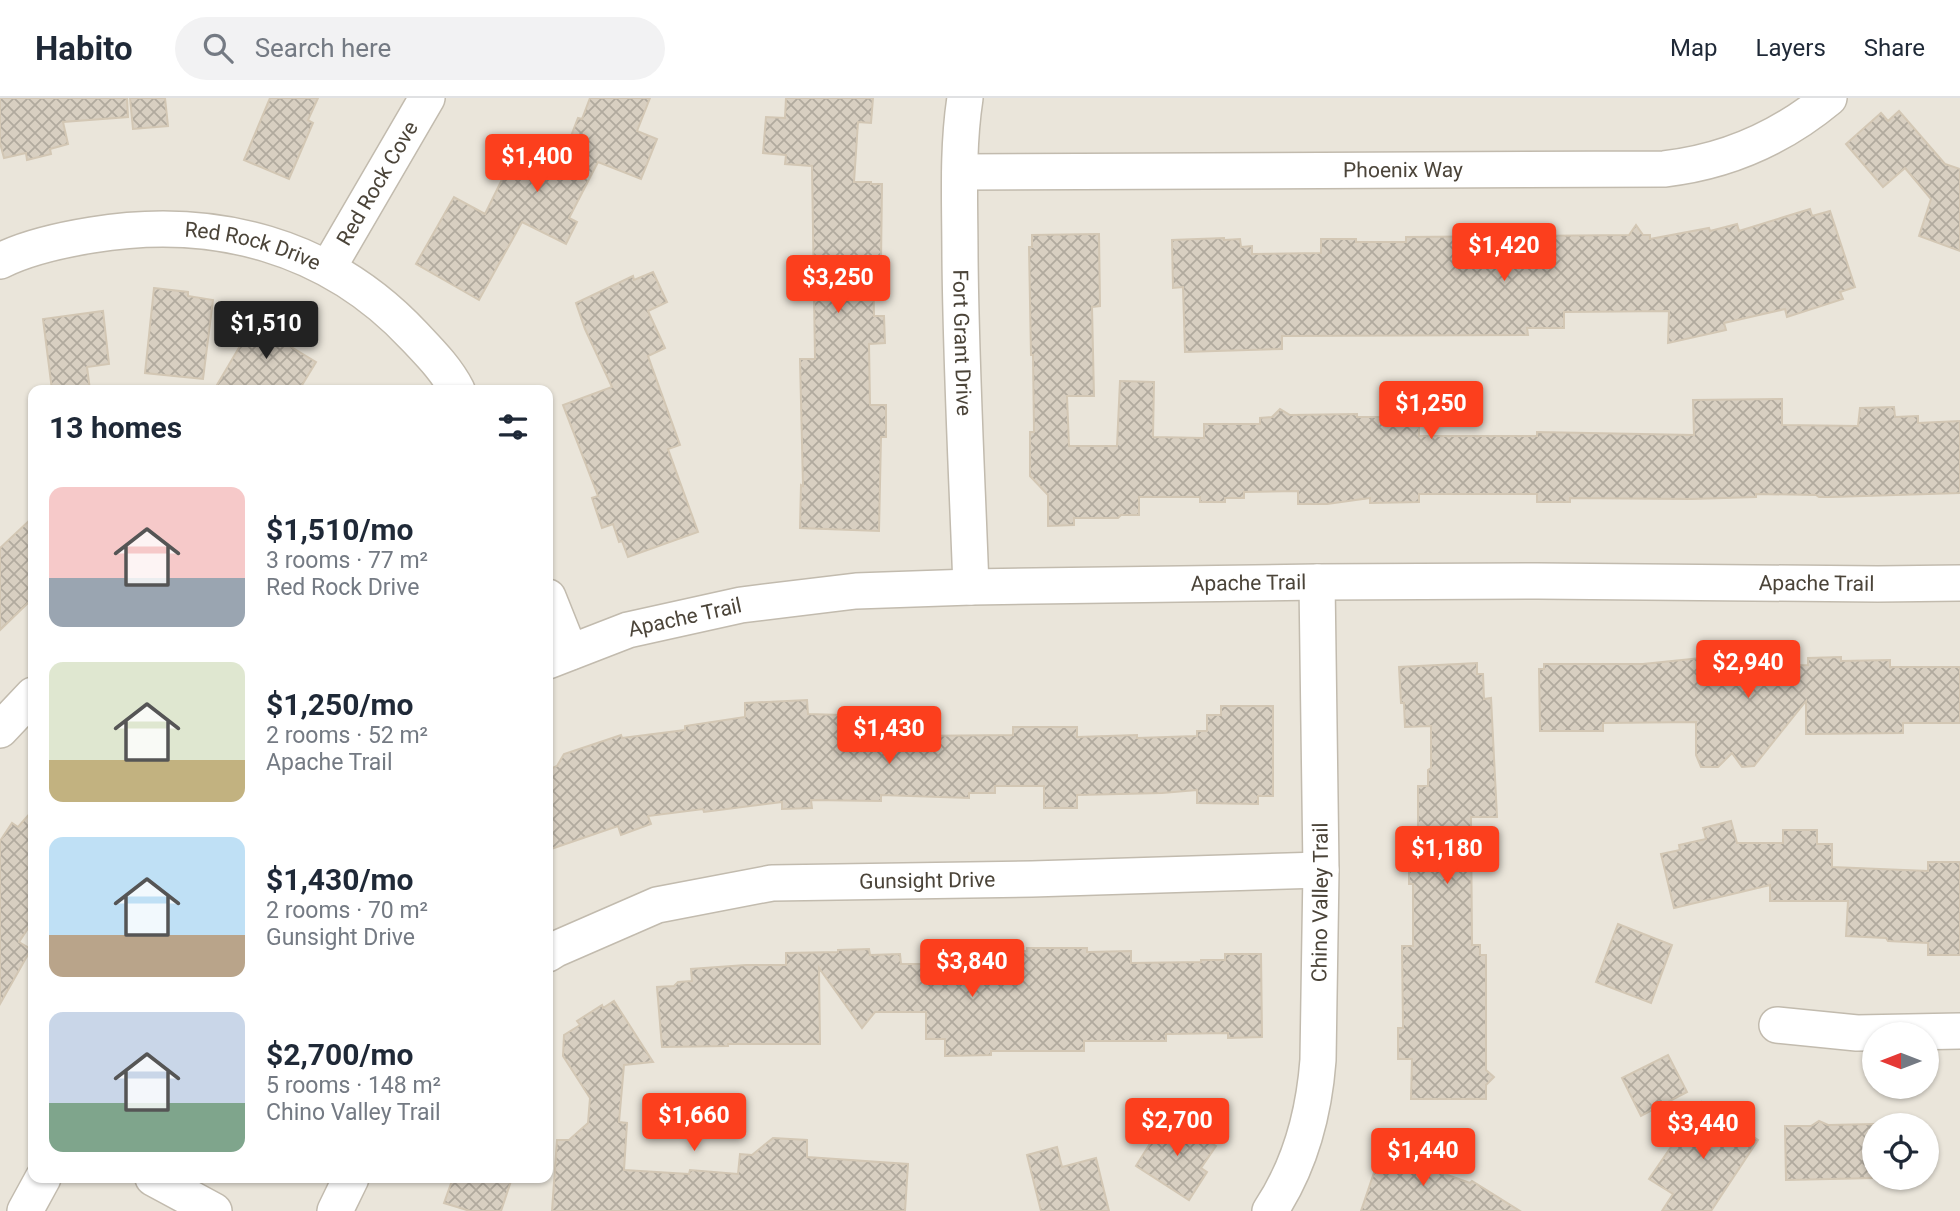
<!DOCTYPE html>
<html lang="en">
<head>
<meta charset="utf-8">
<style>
	:root { --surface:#fff; --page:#f2f2f3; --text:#1f2937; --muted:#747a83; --line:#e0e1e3; --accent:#fc3f1d }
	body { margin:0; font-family:Roboto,sans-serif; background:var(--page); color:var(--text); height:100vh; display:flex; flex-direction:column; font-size:26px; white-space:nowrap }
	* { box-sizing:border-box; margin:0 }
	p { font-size:23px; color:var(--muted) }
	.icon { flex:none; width:38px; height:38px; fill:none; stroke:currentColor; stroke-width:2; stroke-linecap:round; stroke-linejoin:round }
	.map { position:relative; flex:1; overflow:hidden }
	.panel { position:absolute; left:28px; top:287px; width:525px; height:798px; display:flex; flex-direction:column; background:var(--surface); border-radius:14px; box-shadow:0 2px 5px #0004 }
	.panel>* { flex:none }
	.needle { width:46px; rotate:270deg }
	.controls { position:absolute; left:1862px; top:924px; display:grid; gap:14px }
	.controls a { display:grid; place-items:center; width:77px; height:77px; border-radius:50%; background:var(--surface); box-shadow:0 2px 5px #0004; font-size:35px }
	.price { position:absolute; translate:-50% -60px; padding:0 16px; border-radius:7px; background:var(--accent); color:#fff; font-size:23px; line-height:46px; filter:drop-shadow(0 2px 4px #0008) }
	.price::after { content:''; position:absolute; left:50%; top:42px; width:21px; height:16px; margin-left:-10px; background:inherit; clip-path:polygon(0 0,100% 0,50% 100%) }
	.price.selected { background:#222; color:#fff }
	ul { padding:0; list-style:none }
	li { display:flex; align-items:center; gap:21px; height:175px; padding:0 21px }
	li span { display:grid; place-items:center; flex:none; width:196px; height:140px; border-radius:14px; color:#555 }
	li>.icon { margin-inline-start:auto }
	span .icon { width:84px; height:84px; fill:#fffc; stroke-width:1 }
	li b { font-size:30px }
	h2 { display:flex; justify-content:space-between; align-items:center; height:84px; padding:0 21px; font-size:30px }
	header { display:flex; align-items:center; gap:42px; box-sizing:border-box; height:98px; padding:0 35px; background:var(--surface); border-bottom:2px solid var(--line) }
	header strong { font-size:33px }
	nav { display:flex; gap:38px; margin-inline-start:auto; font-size:24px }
	.search { width:490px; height:63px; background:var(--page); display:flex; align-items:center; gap:18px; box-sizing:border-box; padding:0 24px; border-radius:38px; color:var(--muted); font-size:26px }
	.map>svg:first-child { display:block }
</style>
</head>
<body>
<header>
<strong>Habito</strong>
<div class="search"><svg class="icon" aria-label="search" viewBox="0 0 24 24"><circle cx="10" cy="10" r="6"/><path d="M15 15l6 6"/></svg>Search here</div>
<nav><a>Map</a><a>Layers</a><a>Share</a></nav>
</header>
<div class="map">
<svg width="1960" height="1113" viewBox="0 0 1960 1113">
	<defs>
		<pattern id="building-cross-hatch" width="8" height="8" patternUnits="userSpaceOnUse" patternTransform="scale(1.75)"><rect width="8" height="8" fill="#d8cfc1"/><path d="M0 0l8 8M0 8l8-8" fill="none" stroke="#b1aa9e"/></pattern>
	</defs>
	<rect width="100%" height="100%" fill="#f6f3ec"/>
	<!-- residential -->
	<path fill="#eae5da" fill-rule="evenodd" d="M0,0H1960V1113H0ZM33,292H548V1080H33ZM1874,936H1927V989H1874ZM1874,1027H1927V1080H1874Z"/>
	<!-- building -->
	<g fill="url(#building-cross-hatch)" stroke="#d3c7b4" stroke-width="2">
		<path d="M0,0H127L128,19L63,24L68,46L50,51L51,56L27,62L26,55L4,60L0,45Z"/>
		<path d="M130,0H165L168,28L133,31Z"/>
		<path d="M270,0H318L308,22L313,25L289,81L244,62Z"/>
		<path d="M590,0H650L637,33L657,41L641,81L598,64L569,120L577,124L566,146L522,124L479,202L416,166L454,99L485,116L521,43L561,64L578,20L582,21Z"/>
		<path d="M786,0H873L871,25L858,24L854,84H871V86H882L881,164H873L874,218H884L885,245L869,246L870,307H886V339H881L879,433L800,430L801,387L803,388L800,261H815L812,68L785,66L786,57L763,55L766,19L785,20Z"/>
		<path d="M1899,13L1945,66L1960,71V153L1919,138L1931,101L1905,70L1883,89L1846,46L1881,15L1888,23Z"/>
		<path d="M1810,111L1812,118L1830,113L1855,189L1840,194L1843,201L1787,219L1785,211L1724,225L1726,232L1668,245L1669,213L1564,214V230H1527L1528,237L1282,238V251L1185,254L1183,189L1173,190L1172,142L1224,140V142L1240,141L1241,149L1252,148V156L1321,155V141H1356V144H1406V139L1629,137L1636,127L1643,137H1650V141L1709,130L1710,133L1737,126L1739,133Z"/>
		<path d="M1099,136L1100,208L1092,209L1094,298H1067L1069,348H1117L1120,283L1154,284L1153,339L1204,340V326H1260V320L1272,319L1280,311L1290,317L1357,316V319H1419V338H1537V334L1694,337L1693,302L1782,301V327L1858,328L1860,310L1894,309L1895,319L1918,318V325L1960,323V395L1832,399H1819L1816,397L1756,396V399L1691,401L1570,400V404H1537V396H1419V404L1370,405V400L1327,406H1298V393L1244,394V400H1225V404H1200V399H1139V417H1121L1118,420H1074V427L1048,428V397L1030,378V334H1034L1033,257H1031L1029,149H1032V137Z"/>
		<path d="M653,174L667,204L648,213L665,250L648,258L680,347L668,351L698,434L628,459L622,443L619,444L613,426L602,430L592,400L598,398L563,307L612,289L585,231L576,205L633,178L634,182Z"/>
		<path d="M154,190L188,194V198L213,202L203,281L145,275Z"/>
		<path d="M103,213L109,266L87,269L90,292H52L43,221Z"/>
		<path d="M263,215L291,231L283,244L316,264L299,292H214L247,236L249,238Z"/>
		<path d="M33,419V500L0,532V450Z"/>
		<path d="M1841,559V563L1890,562V569H1960V625H1903V635L1806,636V603L1754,668L1742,669L1732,655L1718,669H1701L1696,657V624L1603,625V633H1540L1539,571H1544V566H1643L1701,560H1728V578H1779V568L1808,567V560Z"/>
		<path d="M1477,565V576H1483L1484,601L1491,600L1497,719H1471L1472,847H1480V857H1486V972L1494,979L1486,987V1001H1411L1412,961H1398V930H1403L1402,848H1413V786H1409V750H1418V688H1428V672L1431,670V628L1405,629L1404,605H1401L1399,569Z"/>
		<path d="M807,602L808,616L877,618V624L907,625V638L1013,637V629H1077V639L1137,637V640L1197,638V633H1207V617H1221V608H1273V698H1258V706L1197,705V692L1162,695L1077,697V710H1044V688H995V695H969V700L881,697V703L811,702L812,710L782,711V704L704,714L703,711L648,718L651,726L621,737L618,728L548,752V672L557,668L564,656L621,637L622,640L685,632V628L745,619V605Z"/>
		<path d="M33,712V823L19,844L31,851L0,906V743L12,725L18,729Z"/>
		<path d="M1731,723L1737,745H1783V732H1817V746H1832V769L1928,773V764H1960V857H1928V845L1888,843L1886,840L1846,838L1848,803H1770V787L1674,810L1661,756L1680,752L1679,747L1706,741L1703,730Z"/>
		<path d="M1618,826L1672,847L1651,905L1596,884Z"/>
		<path d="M1027,850H1087V854L1131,853V865L1201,864V862H1225V856H1261L1262,939L1228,940V935L1166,936V943H1084V953H991V957L945,958V941H926V914H875L862,930L819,870L820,946H728V948L662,949L657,889L674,888L678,884L692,883L691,871L746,867H786V855L838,854V852L869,851L870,857L900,856L901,866H964V855H1010V853H1027Z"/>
		<path d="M614,903L653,964L624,967L619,1024L627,1025L624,1072L689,1076L690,1072L738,1076L740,1056L752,1057L773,1040L807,1042V1059L908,1066L905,1113H552L557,1042H569L588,1025L590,1000L563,958L564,937L580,927L577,923L602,907L603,910Z"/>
		<path d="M1668,957L1687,994L1641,1018L1622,980Z"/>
		<path d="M1702,1004L1758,1042L1711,1113H1662L1673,1096L1649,1081Z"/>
		<path d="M1168,1017L1216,1048L1201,1070L1207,1074L1189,1102L1136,1068Z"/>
		<path d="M1819,1023L1828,1027L1874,1026V1080L1786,1082L1785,1028H1811Z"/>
		<path d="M1384,1045L1423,1059L1428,1070L1470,1085L1472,1083L1520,1113H1361Z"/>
		<path d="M1057,1049L1062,1069L1096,1060L1109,1113H1041L1027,1057Z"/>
		<path d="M453,1080H512L501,1113H470L444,1105Z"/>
	</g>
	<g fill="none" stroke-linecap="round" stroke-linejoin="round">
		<!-- minor casing -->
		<g stroke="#c2bbae" stroke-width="38">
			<g id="minor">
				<path id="s1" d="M965,0C957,52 960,106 960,159C961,269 967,379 971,489"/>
				<path id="s2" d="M960,74L1664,71C1726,64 1781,40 1829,0"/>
				<path id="s3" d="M0,163C28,149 61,142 92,137C214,117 329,147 414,238C431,256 446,271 457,292"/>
				<path id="s4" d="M328,170L427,0"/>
				<path d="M548,499L570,554"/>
				<path id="s5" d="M548,563L628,532L741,507L856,493L971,489L1317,484L1538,483L1878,486L1960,485"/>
				<path d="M0,632L33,597"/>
				<path id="s6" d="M548,856L556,851L657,807L772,785L1032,781L1321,772"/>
				<path d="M1777,927L1857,935L1960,933"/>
				<path d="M153,1080L214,1113"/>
				<path d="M25,1113L43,1080"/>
				<path d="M335,1113L351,1080"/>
				<path id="s7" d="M1270,1113C1300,1068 1314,1015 1318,962L1321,772L1317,484"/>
			</g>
		</g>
		<!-- minor -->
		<use href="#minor" stroke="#fff" stroke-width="35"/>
	</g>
	<g text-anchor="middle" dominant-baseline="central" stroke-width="6" stroke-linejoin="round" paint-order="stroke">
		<!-- street labels -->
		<g font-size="21" fill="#4b4439" stroke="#fff">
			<text stroke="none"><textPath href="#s2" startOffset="443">Phoenix Way</textPath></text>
			<text stroke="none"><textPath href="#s4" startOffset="98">Red Rock Cove</textPath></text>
			<text stroke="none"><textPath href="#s3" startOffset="259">Red Rock Drive</textPath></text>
			<text stroke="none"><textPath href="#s1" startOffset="245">Fort Grant Drive</textPath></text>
			<text stroke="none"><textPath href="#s5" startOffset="710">Apache Trail</textPath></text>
			<text stroke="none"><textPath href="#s5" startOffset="1278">Apache Trail</textPath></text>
			<text stroke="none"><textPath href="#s5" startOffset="144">Apache Trail</textPath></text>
			<text stroke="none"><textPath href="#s6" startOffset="392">Gunsight Drive</textPath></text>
			<text stroke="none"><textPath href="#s7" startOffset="318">Chino Valley Trail</textPath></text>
		</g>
	</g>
</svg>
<div class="controls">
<a><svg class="needle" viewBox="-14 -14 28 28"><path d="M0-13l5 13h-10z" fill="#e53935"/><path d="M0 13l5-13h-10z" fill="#747a83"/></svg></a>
<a><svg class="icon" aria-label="locate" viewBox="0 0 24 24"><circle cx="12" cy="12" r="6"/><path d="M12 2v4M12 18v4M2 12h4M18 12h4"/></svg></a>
</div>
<b class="price" style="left:537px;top:96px">$1,400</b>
<b class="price" style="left:1504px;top:185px">$1,420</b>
<b class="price" style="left:838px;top:217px">$3,250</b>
<b class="price selected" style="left:266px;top:263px">$1,510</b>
<b class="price" style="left:1431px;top:343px">$1,250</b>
<b class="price" style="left:1748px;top:602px">$2,940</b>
<b class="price" style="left:889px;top:668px">$1,430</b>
<b class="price" style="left:1447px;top:788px">$1,180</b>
<b class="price" style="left:972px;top:901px">$3,840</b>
<b class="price" style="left:694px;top:1055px">$1,660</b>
<b class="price" style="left:1177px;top:1060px">$2,700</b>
<b class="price" style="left:1703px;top:1063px">$3,440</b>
<b class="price" style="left:1423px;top:1090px">$1,440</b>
<section class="panel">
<h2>13 homes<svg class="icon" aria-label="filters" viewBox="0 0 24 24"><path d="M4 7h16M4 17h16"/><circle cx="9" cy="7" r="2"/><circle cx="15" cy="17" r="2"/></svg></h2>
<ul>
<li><span style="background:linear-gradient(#f6c9c9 65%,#9aa5b1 0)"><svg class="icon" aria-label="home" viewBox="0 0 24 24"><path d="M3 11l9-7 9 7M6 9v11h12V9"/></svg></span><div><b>$1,510/mo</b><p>3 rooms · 77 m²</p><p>Red Rock Drive</p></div></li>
<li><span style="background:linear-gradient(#dfe7d0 70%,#c2b280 0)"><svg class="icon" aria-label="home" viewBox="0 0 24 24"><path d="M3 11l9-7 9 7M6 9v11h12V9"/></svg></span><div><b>$1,250/mo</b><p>2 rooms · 52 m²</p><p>Apache Trail</p></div></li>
<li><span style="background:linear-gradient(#bfe0f5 70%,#b9a48a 0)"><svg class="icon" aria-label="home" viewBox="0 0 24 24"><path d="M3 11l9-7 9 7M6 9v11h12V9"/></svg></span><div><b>$1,430/mo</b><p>2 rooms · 70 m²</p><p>Gunsight Drive</p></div></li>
<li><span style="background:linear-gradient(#c9d6e8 65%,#7fa58c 0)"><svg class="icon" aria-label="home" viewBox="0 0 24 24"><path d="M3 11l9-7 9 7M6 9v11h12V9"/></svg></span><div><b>$2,700/mo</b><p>5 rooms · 148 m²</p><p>Chino Valley Trail</p></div></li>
</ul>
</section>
</div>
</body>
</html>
